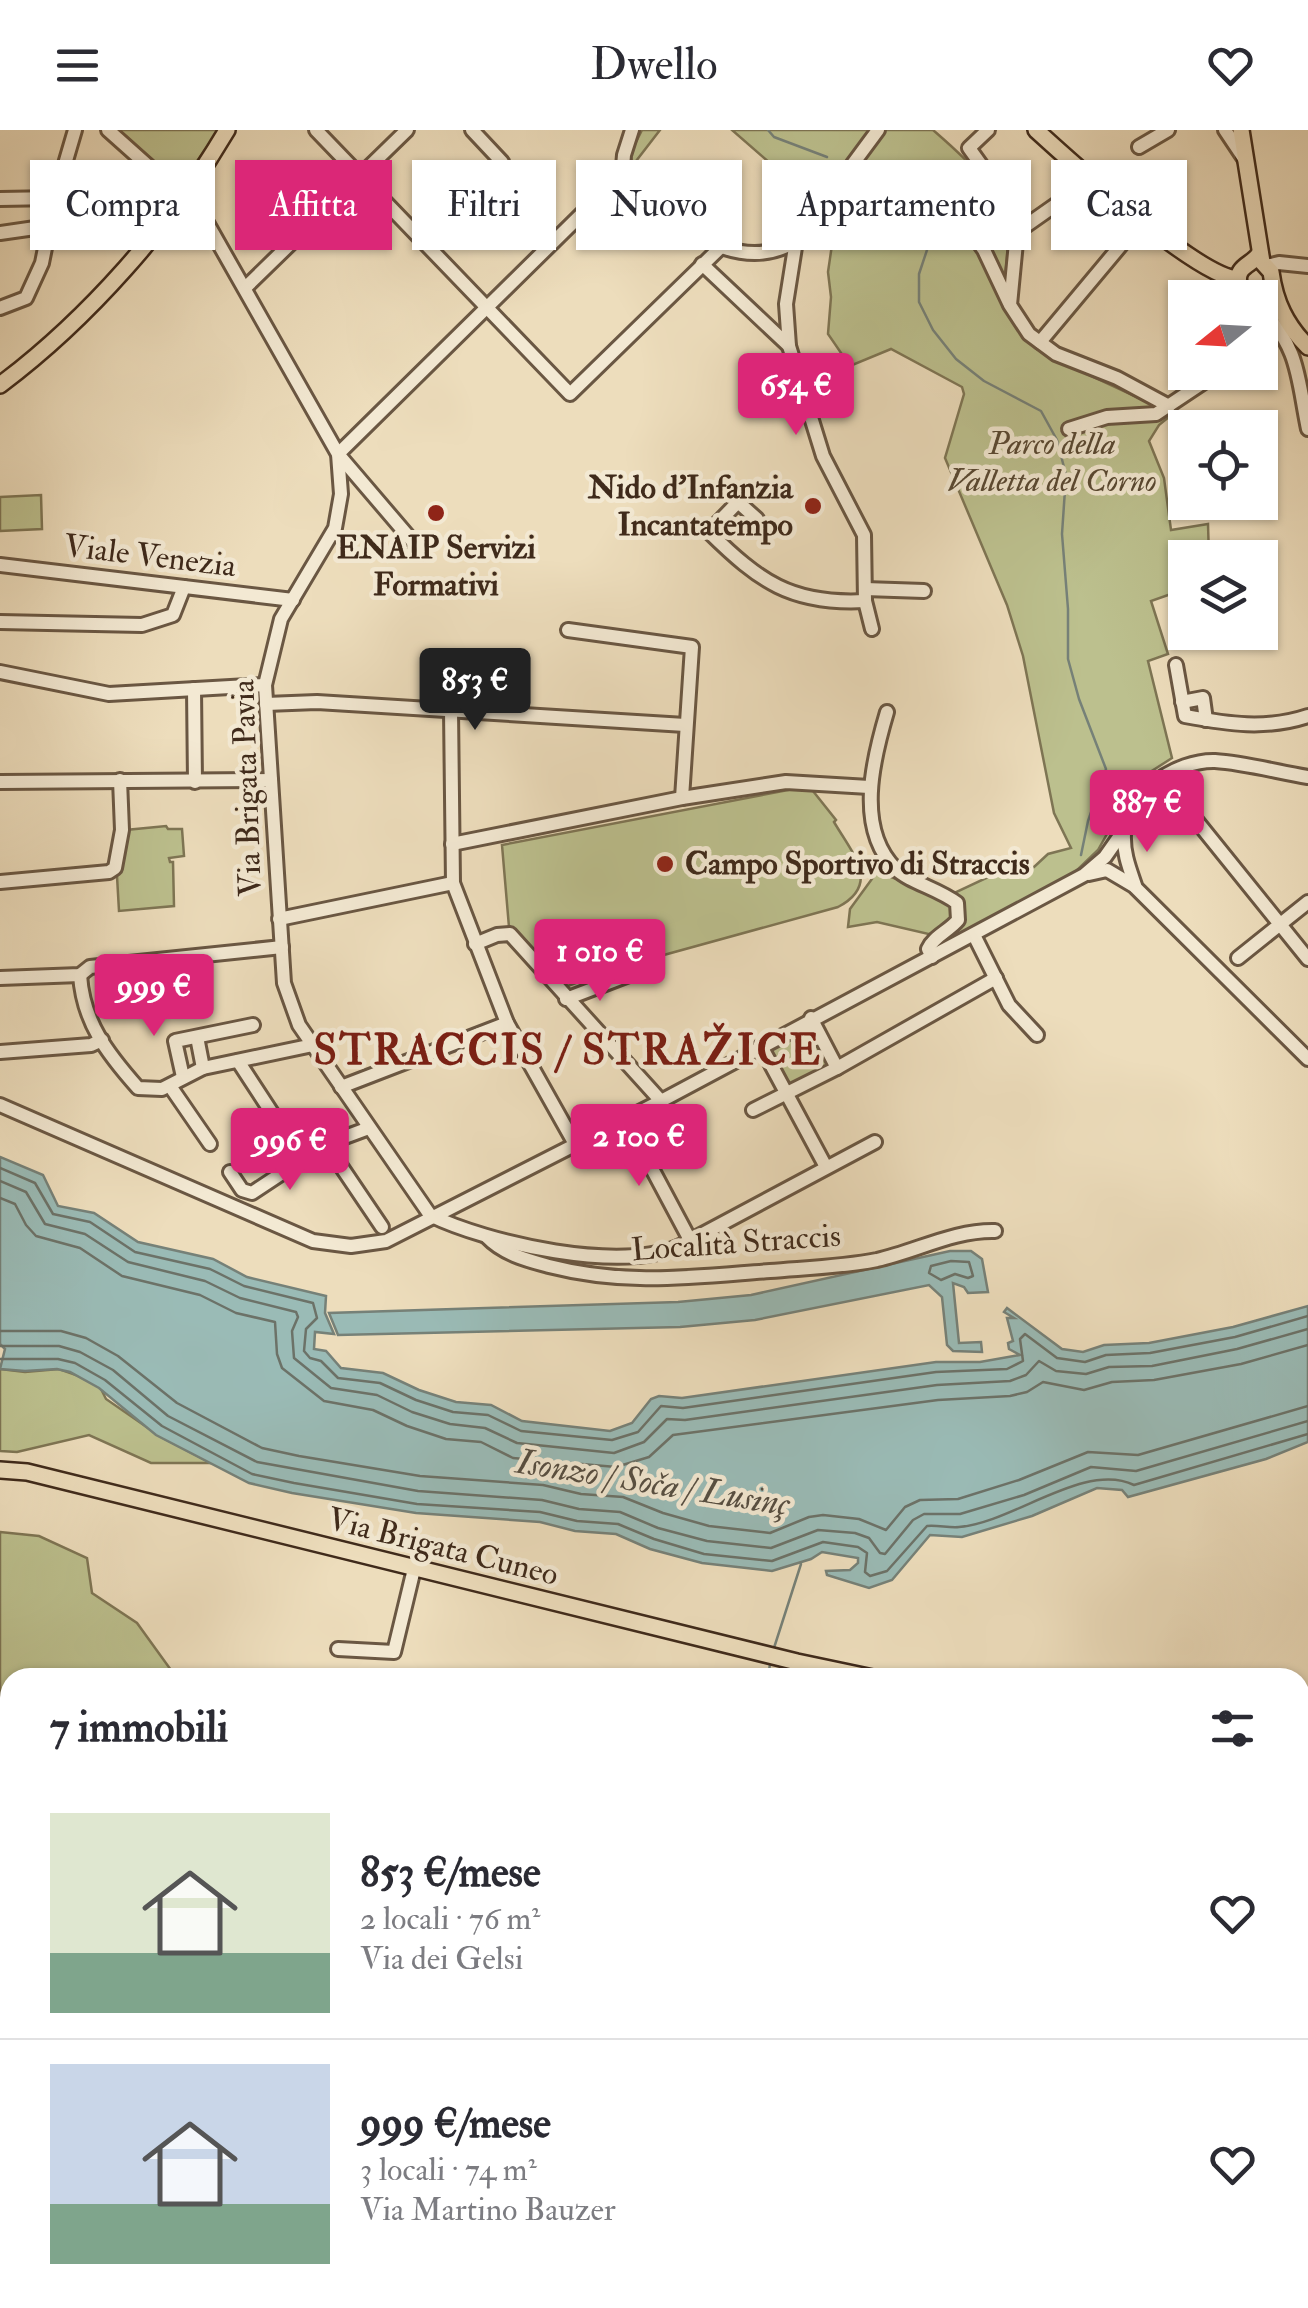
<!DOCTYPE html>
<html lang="it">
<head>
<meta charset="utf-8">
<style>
	:root { --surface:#fff; --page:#f7f7f7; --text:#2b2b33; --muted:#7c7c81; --line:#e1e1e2; --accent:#db2777 }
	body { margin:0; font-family:"IM FELL Double Pica",serif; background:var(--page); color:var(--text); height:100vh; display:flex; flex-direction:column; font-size:38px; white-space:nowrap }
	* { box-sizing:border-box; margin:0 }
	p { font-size:32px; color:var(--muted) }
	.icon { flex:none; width:55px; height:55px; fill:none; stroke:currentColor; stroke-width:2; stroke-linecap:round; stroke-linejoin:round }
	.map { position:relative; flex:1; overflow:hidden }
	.panel { position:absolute; left:0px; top:1538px; width:1310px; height:642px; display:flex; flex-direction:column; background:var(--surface); border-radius:30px 30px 0 0; box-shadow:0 2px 8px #0004 }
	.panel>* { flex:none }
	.top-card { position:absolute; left:30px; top:30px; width:1250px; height:90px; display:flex; gap:20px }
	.needle { width:65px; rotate:252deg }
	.fabs { position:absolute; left:1168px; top:150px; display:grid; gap:20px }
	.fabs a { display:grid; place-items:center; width:110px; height:110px; border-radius:0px; background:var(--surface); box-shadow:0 2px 8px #0004; font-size:50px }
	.price { position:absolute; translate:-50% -85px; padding:0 22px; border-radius:10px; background:var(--accent); color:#fff; font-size:32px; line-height:65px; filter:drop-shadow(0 2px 5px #0008) }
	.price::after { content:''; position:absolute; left:50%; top:60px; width:30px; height:22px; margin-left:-15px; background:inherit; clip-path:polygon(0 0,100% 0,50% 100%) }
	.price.on { background:#222; color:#fff }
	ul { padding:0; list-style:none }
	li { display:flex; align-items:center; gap:30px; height:250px; padding:0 50px }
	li+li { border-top:2px solid var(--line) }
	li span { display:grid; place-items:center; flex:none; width:280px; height:200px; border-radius:0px; color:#555 }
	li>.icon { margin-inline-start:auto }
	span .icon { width:120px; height:120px; fill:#fffc; stroke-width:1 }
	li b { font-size:42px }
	h2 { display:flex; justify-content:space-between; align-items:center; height:120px; padding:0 50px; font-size:42px }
	.tag { padding:0 35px; border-radius:0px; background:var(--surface); box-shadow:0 2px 8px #0004; font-size:35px; line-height:90px }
	.tag.on { background:var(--accent); color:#fff }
	header { display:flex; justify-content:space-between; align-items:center; height:130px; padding:0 50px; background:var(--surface); font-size:45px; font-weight:600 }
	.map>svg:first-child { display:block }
</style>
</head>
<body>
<header><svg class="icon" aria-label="menu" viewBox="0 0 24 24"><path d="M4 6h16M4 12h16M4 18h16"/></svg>Dwello<svg class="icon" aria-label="heart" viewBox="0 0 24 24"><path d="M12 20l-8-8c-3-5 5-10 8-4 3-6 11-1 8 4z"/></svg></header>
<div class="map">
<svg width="1308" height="2178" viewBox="0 0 1308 2178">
	<rect width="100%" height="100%" fill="#edddbc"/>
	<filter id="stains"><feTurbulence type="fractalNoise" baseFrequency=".002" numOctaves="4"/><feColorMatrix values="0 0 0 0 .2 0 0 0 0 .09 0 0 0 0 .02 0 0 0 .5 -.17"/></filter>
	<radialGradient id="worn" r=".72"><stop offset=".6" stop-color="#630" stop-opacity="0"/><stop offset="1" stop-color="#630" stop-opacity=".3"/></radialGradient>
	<!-- green -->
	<g fill="#bcc08e" stroke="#7e7554" stroke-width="2.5">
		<path d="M112,0H219L181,54L173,56Z"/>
		<path d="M642,0H660L633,35L630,24Z"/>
		<path d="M732,0H933C964,27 1007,63 1008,108C1008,129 1004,151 1002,172L1046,225L1154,275L1168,279L1170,286L1159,295L1149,311L1164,348L1171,400L1208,394L1209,427L1185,428V459L1151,471L1168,524L1148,531L1172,628L1144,646L1130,663L1098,720L1072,745L950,809L877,792L848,797L850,779L877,742L946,767L1001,741L1034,737L1048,724L1071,718L1054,683L1023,526L1007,475L945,328L964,264L962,257L891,219L850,236L828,204L831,167L828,142L833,108L815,93L824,54L771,34Z"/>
		<path d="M41,365L42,399L0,401V367Z"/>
		<path d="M809,656L836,690L834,692C852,723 882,754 838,777L613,839L560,859L509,797L502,715Z"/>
		<path d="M166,696L168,699H182L184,726L169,728L170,732H173L174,776L119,781L117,746L126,700Z"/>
		<path d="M811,888L837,938L786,964L761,916Z"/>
		<path d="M0,1239L25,1242L59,1239L76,1245L100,1257L106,1269L161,1307L211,1333H151L89,1305L17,1322L0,1321Z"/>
		<path d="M0,1402L39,1406L87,1428L92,1463L137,1493L176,1547L10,1548V2170H1300V1845L1308,1847V2178H0Z"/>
		<path d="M1300,1620L1308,1622V1734L1303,1756H1300Z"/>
	</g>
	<!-- water -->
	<g fill="#9abbb6" stroke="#768178" stroke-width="2.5">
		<path d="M0,1027L43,1045L58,1076L94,1083L138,1112L213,1129L247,1147L326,1166L325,1183L334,1204L315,1202L314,1219L326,1221L341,1238L383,1243L419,1260L456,1272L491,1275L522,1291L610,1301L632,1293L651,1269L659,1266L682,1268L936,1232H980L1020,1225L1009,1219L1008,1213L1013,1211L1007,1188H1014L1004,1182L1007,1178L1062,1219L1083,1222L1104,1215L1149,1213L1233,1197L1308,1176V1312L1266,1329L1128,1367L1122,1360L1097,1358L1032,1386L962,1407L930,1405L892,1450L869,1458L827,1445L826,1441L850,1440L858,1433V1428L822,1422L811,1429L772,1441L702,1433L650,1419L616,1404L575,1401L540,1392L416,1383L292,1363L249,1353L156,1305L99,1258L70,1242L57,1239L25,1241L0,1239L5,1219L0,1214Z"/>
		<path d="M950,1121H971L982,1129L988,1162L968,1163L964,1157L953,1153L959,1213L981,1212L982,1222L953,1221L947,1215L942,1167L929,1155L755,1190L680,1197L338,1205L329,1183L678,1172L751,1165Z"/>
	</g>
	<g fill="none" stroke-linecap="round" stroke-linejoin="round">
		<!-- shore -->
		<g stroke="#6c7268" stroke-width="2.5">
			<path d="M0,1038L35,1053L53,1084L90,1092L135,1122L210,1139L244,1156L313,1173L317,1188L306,1199L304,1221L310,1228L321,1231L338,1248L380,1253L416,1270L453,1282L488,1285L521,1301L612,1310L638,1302L661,1276L683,1278L936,1242L1007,1239L1023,1231L1020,1209L1025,1204L1057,1228L1085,1232L1106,1225L1150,1223L1235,1207L1308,1186"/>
			<path d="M0,1051L26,1062L45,1094L85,1104L128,1132L205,1151L240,1168L296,1182L298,1187L292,1201L294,1228L331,1258L377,1265L412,1282L450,1294L485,1298L517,1313L614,1323L644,1312L667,1289L685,1290L937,1255L1010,1251L1026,1245L1039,1231L1056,1241L1086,1244L1109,1237L1152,1236L1237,1219L1308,1199"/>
			<path d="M0,1068L15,1074L26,1095L36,1106L80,1118L122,1146L200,1165L236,1183L275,1192L277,1224L282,1238L324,1271L373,1280L407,1296L446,1309L481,1312L513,1328L616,1337L649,1327L673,1305L938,1270L1010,1266L1027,1262L1043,1252L1084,1260L1112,1252L1154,1250L1241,1234L1308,1215"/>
			<path d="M951,1131L969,1132L973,1146L968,1148L955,1144L941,1150L929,1143L931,1136Z"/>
			<path d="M0,1201H61L86,1208L118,1226L177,1273L262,1318L299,1326L420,1346L543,1355L581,1364L623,1367L663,1383L709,1396L770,1403L809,1387L823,1385L859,1389L886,1400L905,1377L920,1370L958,1369L1019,1350L1088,1322L1138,1325L1308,1276"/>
			<path d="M0,1216H59L80,1222L113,1240L168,1286L257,1332L418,1361L542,1370L579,1379L620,1382L658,1398L707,1411L771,1418L818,1400L855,1403L869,1408L880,1423L885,1424L913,1390L924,1384H960L1024,1365L1091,1337L1136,1341L1308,1291"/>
			<path d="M0,1229H58L75,1233L105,1250L162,1296L252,1344L294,1353L417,1374L540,1382L577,1391L618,1394L654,1409L704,1424L772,1431L823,1412L858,1417L867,1423L865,1442L870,1446L887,1441L927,1396C938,1395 949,1398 959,1397C1013,1393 1084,1331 1134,1355L1308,1304"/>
		</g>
		<!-- stream -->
		<g stroke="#768178" stroke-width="2.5">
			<path d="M768,0L774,7L827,27"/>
			<path d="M881,55C903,68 938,81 942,109L928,117L919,144V172L933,200L956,229L984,251L1041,281L1057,310L1066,345L1062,404L1068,479V529L1079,569L1106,639L1088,691L1081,725"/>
			<path d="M773,1521L801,1434"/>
			<path d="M768,1548L770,1534"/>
			<path d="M932,2170L938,2178"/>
		</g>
		<!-- minor casing -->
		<g stroke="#6a5743" stroke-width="18">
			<g id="minor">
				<path d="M108,0L202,84L338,324L341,364L335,398L281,489L265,555L284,853L299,895L430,1085C487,1113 623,1144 682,1115L875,1012"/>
				<path d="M316,0L570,264L722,116"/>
				<path d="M988,0L969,18L1009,74L1017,102L1010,175L1029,204L1056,224L1117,248L1169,276"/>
				<path d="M1225,0L1245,30"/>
				<path d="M1139,17L1168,0"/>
				<path d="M621,60C674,88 735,149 796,111L878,0"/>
				<path d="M621,60L624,25L632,0"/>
				<path d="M946,67L984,120L1009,173"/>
				<path d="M0,69L55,68"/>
				<path d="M1017,102L1091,50"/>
				<path d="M0,103L49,96"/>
				<path d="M423,110L502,32L472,0"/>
				<path d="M796,111L786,174L789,216L823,326L864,405L865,471L872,499"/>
				<path d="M702,134L789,216"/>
				<path d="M1267,136L1279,133L1308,136"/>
				<path d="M245,158L407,0"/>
				<path d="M1260,177C1300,220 1297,245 1308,299"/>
				<path d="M0,178L26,168L42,133L55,68L75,0"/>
				<path d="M1040,212L1142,90"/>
				<path d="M1260,214L1281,201"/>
				<path d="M1069,299L1107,287L1156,284L1219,242"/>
				<path d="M757,389L738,372L709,402C759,451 791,475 865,471"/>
				<path d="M414,413L338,324L599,67L621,60"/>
				<path d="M0,435L293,470"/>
				<path d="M865,459L924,461"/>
				<path d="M0,492L142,495L173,485L184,457"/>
				<path d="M568,500L692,517L682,668"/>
				<path d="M1176,535L1185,586C1228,594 1266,600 1308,586"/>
				<path d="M0,542L109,564L265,555"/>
				<path d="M194,559L195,652"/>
				<path d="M1182,572L1203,568L1206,590"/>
				<path d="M266,574L317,572L685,595"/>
				<path d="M451,580L453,753L507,893L575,1014"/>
				<path d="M887,582C873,629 855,699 896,739C909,752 939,759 957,773L958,790C949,801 934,806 928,819L932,827"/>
				<path d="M1308,647C1278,642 1245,633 1215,631C1176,630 1127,663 1124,704C1123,724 1130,740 1136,758L1308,929"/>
				<path d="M1162,648L1308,829"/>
				<path d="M0,652L271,650"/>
				<path d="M452,714L682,668L786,652L869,657"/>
				<path d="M1089,744L1107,740L1134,756"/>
				<path d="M0,752L109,742L115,738L122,700L120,650"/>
				<path d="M279,789L453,753"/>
				<path d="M974,805L1009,875L1037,905"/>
				<path d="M475,814L497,805L510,804L661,971"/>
				<path d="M1238,828L1308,772"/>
				<path d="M80,845C83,892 107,923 138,958L162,959L203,938L313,915"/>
				<path d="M0,848L80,845L90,837L282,817"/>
				<path d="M566,869L634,843"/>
				<path d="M811,888L837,938"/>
				<path d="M197,907L203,938"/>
				<path d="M761,916L826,1037"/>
				<path d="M0,922L91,915L102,910"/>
				<path d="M238,931L302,1029"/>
				<path d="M183,947L175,911L253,895"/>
				<path d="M170,956L210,1014"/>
				<path d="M341,957L507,893"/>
				<path d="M0,975L313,1111L351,1116L386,1111L661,971L1084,745L1105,727L1124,700"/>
				<path d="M753,980L837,938L996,848"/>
				<path d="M625,988L690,1110"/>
				<path d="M326,1014L382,1097"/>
				<path d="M230,1042L242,1060L252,1063L326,1014L369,998"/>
				<path d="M487,1107C503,1124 527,1130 549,1136C627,1156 691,1147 770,1141C805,1138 842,1137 877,1130C917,1121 954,1100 995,1101"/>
				<path d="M338,1519L394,1522L414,1439"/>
				<path d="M1300,1760L1308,1762"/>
			</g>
		</g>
		<!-- major casing -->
		<g stroke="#3f2a1b" stroke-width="20">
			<g id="major">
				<path d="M1036,0C1070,31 1198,147 1238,149"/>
				<path d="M1241,0L1262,132L1271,142C1275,172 1286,195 1308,217"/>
				<path d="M1260,123C1252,136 1235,135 1239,155L1254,166L1265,163L1271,155"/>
				<path d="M0,255C87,190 172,94 227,0"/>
				<path d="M0,1340L27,1342L797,1532L873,1548"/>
				<path d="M1300,1607L1308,1608"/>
			</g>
		</g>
		<!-- minor -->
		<use href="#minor" stroke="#f3e9d3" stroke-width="12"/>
		<!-- major -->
		<use href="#major" stroke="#edddbc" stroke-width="15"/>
	</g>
	<!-- markers -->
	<g fill="#8f2418" stroke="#f3e9d3" stroke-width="4">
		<circle cx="813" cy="376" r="10"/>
		<circle cx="436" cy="383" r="10"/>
		<circle cx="665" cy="734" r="10"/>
	</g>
	<g text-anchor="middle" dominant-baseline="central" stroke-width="9" stroke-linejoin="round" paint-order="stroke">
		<!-- park labels -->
		<g font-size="32" font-style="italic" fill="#584832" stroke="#f3e9d3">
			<text x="1052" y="314">Parco della<tspan x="1052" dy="37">Valletta del Corno</tspan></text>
		</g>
		<!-- poi labels -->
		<g font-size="32" font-weight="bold" fill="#3f2a1b" stroke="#f3e9d3" text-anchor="end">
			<text x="793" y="358">Nido d'Infanzia<tspan x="793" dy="37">Incantatempo</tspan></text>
			<text x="436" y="418" text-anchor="middle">ENAIP Servizi<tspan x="436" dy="37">Formativi</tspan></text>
			<text x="685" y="734" text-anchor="start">Campo Sportivo di Straccis</text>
		</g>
		<!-- street labels -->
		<g font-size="32" fill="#3f2a1b" stroke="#f3e9d3">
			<text transform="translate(150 426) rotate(7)">Viale Venezia</text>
			<text transform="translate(247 658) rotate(-92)">Via Brigata Pavia</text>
			<text transform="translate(736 1113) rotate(-4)">Località Straccis</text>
			<text transform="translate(443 1417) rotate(14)">Via Brigata Cuneo</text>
		</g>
		<!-- water labels -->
		<g font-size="35" font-style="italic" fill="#564e42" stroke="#f3e9d3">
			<text transform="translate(653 1353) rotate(9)">Isonzo / Soča / Lusinç</text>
		</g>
		<!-- district labels -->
		<g font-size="42" font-weight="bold" letter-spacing="2.5" fill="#7a1f14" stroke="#f3e9d3">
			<text x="568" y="921">STRACCIS / STRAŽICE</text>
		</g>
	</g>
	<rect width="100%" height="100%" filter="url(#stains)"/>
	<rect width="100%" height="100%" fill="url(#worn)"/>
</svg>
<div class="fabs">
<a><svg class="needle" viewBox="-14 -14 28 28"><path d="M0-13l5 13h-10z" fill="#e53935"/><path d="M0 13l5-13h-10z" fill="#7c7c81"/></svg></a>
<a><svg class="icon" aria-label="locate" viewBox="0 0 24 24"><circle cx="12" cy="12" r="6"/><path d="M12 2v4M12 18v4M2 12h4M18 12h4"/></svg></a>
<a><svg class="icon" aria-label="layers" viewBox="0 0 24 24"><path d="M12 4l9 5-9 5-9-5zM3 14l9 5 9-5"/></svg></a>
</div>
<b class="price" style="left:796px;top:308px">654 €</b>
<b class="price on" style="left:475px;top:603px">853 €</b>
<b class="price" style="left:1147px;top:725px">887 €</b>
<b class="price" style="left:600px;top:874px">1 010 €</b>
<b class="price" style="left:154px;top:909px">999 €</b>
<b class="price" style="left:639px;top:1059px">2 100 €</b>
<b class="price" style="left:290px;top:1063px">996 €</b>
<div class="top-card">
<a class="tag">Compra</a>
<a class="tag on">Affitta</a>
<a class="tag">Filtri</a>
<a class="tag">Nuovo</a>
<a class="tag">Appartamento</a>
<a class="tag">Casa</a>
</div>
<section class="panel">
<h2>7 immobili<svg class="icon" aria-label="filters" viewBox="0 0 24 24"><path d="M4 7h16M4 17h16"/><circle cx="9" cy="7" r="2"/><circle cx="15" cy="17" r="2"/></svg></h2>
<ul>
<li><span style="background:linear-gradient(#dfe7d0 70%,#7fa58c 0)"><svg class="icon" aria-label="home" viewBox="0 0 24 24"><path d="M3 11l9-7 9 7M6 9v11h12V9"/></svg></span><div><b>853 €/mese</b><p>2 locali · 76 m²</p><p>Via dei Gelsi</p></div><svg class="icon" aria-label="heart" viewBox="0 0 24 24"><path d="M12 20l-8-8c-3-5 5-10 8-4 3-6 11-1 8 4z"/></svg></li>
<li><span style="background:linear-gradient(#c9d6e8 70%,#7fa58c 0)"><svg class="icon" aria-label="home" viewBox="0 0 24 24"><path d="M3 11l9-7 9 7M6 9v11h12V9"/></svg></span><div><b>999 €/mese</b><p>3 locali · 74 m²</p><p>Via Martino Bauzer</p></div><svg class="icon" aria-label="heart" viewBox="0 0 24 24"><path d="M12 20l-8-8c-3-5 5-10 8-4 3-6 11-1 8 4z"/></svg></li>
</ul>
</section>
</div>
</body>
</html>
